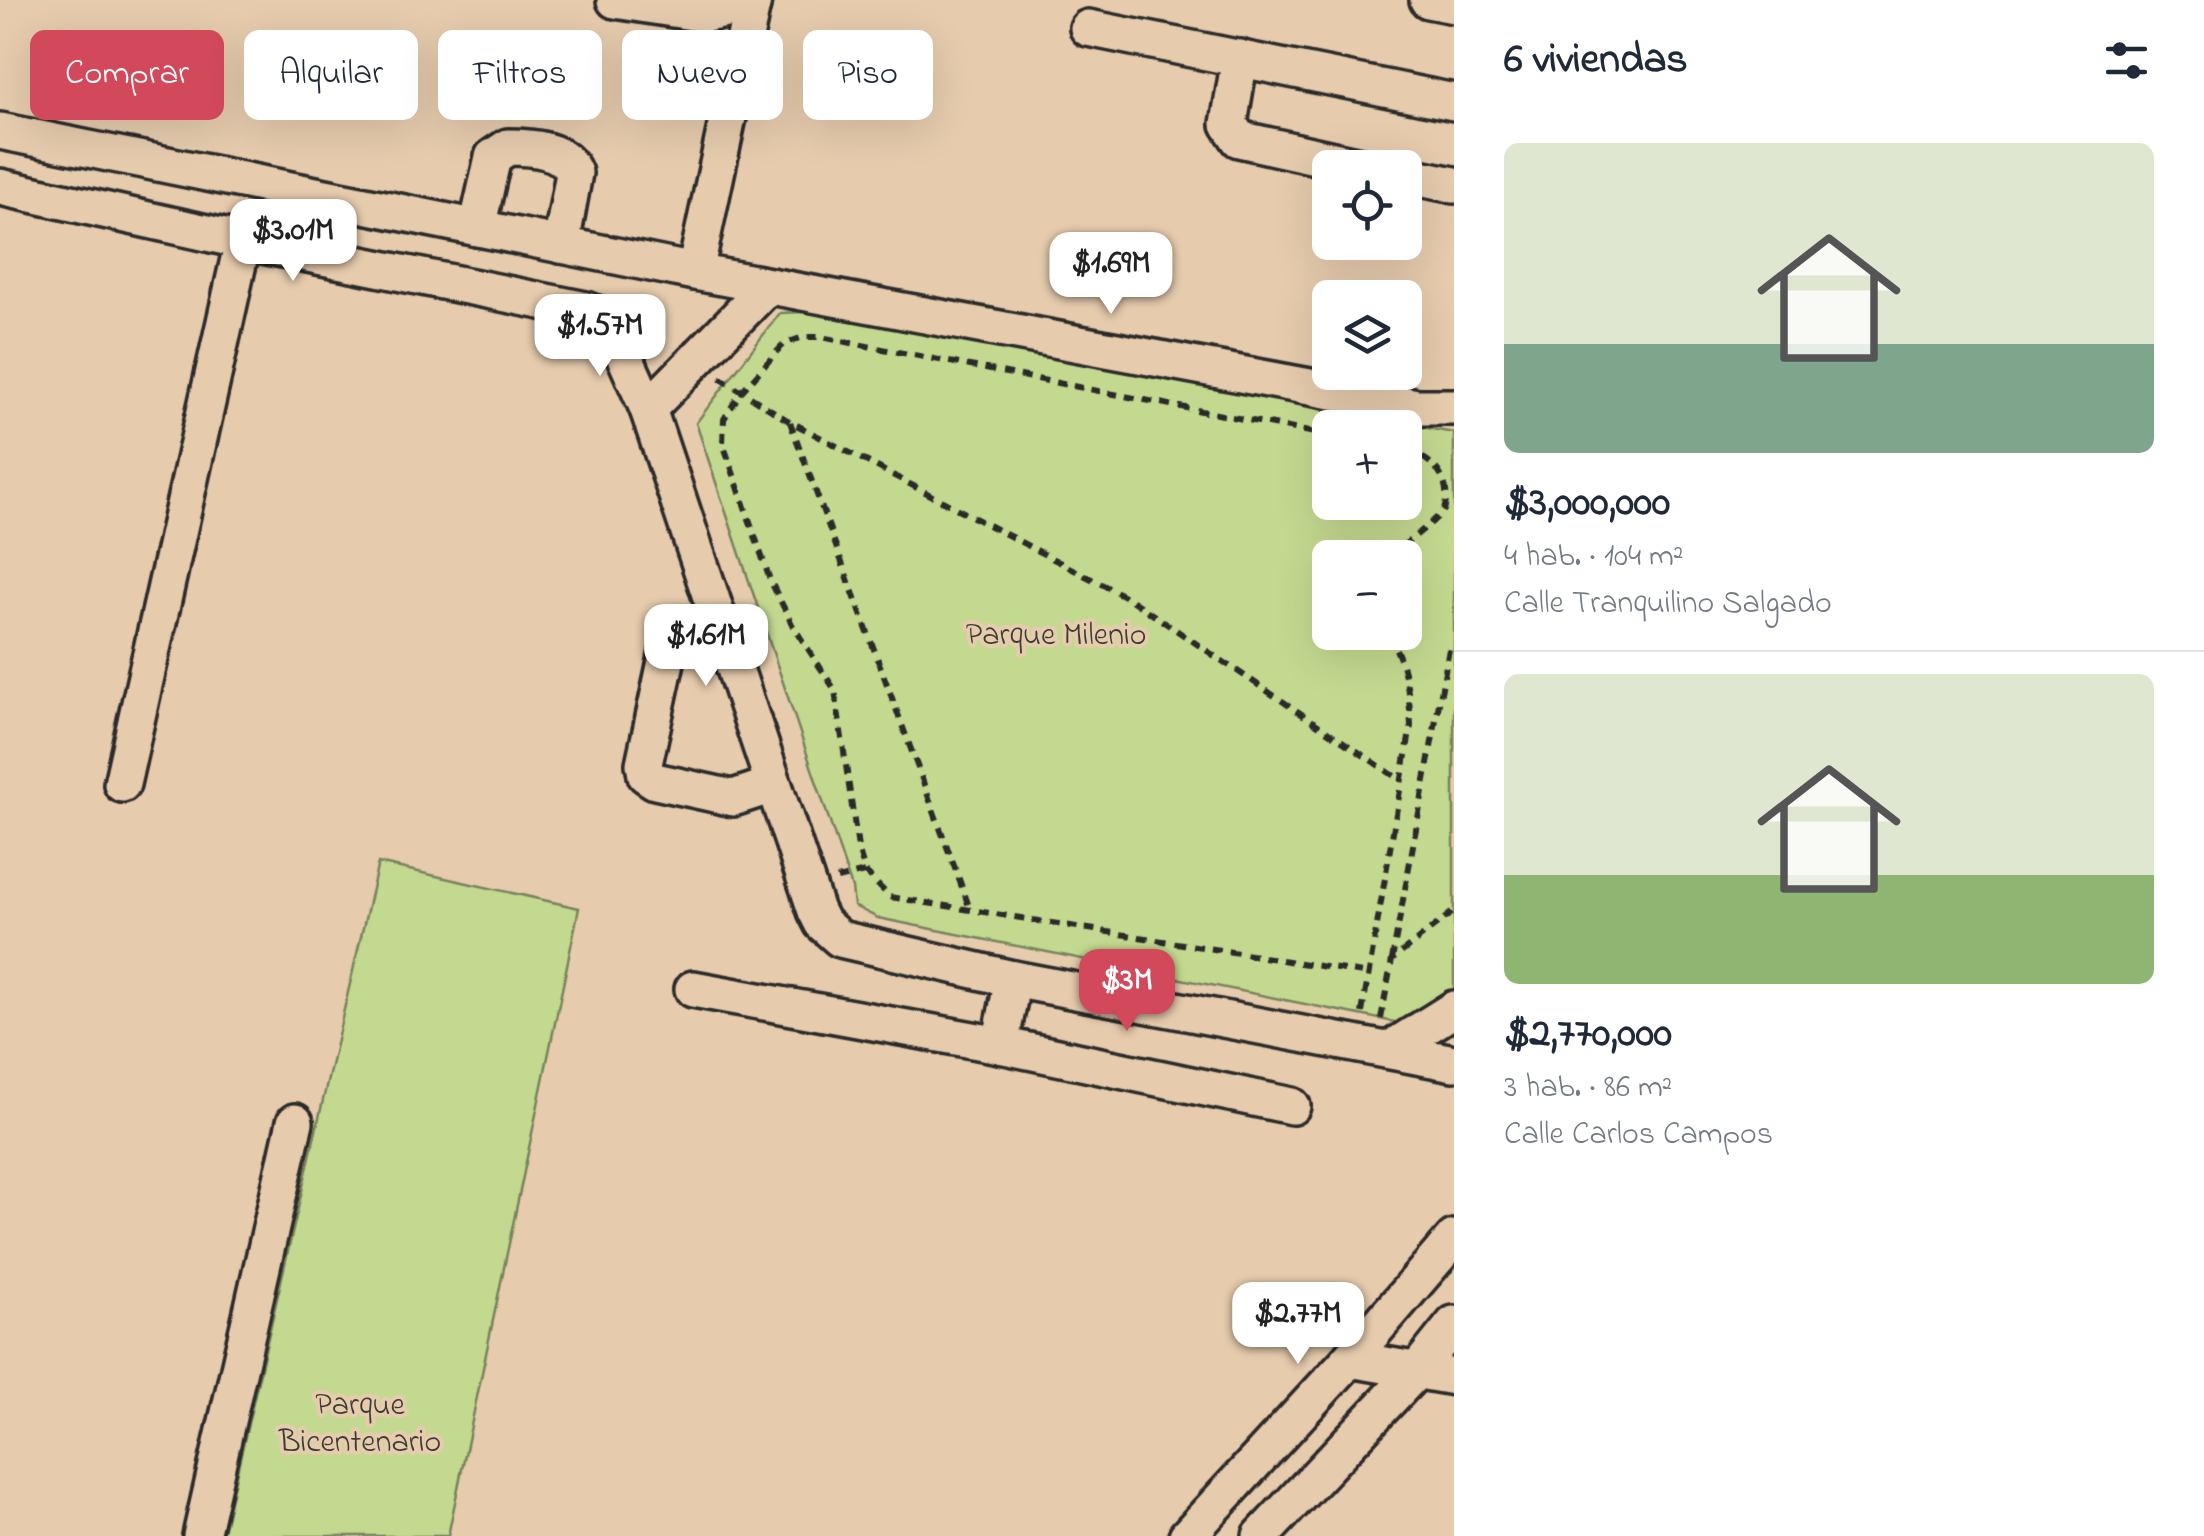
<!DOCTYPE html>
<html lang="es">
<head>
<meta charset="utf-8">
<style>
	:root { --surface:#fff; --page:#f6f6f7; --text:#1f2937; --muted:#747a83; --line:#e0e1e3; --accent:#d1495b }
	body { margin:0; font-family:"Indie Flower",sans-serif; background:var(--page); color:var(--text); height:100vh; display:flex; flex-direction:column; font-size:38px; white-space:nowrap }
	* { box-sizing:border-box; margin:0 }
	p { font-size:32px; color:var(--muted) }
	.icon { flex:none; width:55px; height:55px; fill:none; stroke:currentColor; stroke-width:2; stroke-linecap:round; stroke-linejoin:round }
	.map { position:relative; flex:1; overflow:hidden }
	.panel { display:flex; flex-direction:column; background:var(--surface); width:750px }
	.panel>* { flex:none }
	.hud { position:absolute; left:30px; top:30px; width:950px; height:90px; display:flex; gap:20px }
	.fabs { position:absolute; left:1312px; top:150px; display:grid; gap:20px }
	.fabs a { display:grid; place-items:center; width:110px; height:110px; border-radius:15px; background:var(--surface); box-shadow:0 10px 40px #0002; font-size:50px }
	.price { position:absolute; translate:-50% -85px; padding:0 22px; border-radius:20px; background:#fff; color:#222; font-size:32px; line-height:65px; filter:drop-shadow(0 2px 5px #0008) }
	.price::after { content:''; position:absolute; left:50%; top:60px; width:30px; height:22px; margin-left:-15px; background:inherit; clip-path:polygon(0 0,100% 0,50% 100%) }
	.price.on { background:var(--accent); color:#fff }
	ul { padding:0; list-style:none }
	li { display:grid; align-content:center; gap:20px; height:530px; padding:0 50px }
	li+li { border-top:2px solid var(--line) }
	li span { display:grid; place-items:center; height:310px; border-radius:15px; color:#555 }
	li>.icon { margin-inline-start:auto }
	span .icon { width:180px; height:180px; fill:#fffc; stroke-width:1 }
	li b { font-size:42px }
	h2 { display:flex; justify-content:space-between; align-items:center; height:120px; padding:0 50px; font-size:42px }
	.tag { padding:0 35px; border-radius:15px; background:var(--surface); box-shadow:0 10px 40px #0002; font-size:35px; line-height:90px }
	.tag.on { background:var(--accent); color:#fff }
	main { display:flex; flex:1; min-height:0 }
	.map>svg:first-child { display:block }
</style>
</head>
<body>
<main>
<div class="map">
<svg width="1454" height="1536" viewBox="0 0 1454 1536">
	<rect width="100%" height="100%" fill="#e6cbad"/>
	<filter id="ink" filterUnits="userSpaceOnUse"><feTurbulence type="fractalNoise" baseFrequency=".01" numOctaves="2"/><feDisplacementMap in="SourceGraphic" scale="20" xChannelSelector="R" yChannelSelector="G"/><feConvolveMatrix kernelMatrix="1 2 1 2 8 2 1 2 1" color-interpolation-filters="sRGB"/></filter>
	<g filter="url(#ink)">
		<!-- green -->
		<g fill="#c3d98f" stroke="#77825d" stroke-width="2.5" fill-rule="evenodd">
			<path d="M805,312L1454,433V1034L878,918L854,906L852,888L696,423L780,313ZM1330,428H1405V502H1330ZM1330,558H1405V632H1330Z"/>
			<path d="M378,863L579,908L448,1536H222Z"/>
		</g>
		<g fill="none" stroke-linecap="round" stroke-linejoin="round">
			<!-- minor casing -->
			<g stroke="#2b2b2b" stroke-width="42">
				<g id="minor">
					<path d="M615,0L705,14L752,5"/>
					<path d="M1428,0L1454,5"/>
					<path d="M1088,28L1454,102"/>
					<path d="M1240,58L1229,124L1239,139L1369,168"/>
					<path d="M0,131L695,272L1417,407H1454"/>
					<path d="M1405,175L1454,185"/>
					<path d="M0,187L243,241L586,310L608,319L648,409L816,911L822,923L840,939L1013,979L1454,1063"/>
					<path d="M477,228L493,157L508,147C531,147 565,149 574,173L561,245"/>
					<path d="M695,272L753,0"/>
					<path d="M648,409L768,286"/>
					<path d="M670,643L644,764L646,775L655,781L733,798L772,785"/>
					<path d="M122,784L243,241"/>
					<path d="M693,989L1000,1045L1292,1106"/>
					<path d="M1000,1045L1013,979"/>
					<path d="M1389,1050L1454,1009"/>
					<path d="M1350,1359L1454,1377"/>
					<path d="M201,1536L295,1122"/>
					<path d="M1187,1536L1350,1359L1454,1238"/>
					<path d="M1261,1536L1418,1369L1454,1324"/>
				</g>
			</g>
			<!-- path -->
			<g stroke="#2b2b2b" stroke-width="6" stroke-dasharray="10 8" stroke-linecap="butt">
				<path d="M720,378L789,421L1128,598L1399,779"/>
				<path d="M790,422L970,909"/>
				<path d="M1330,436L821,337H803L784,344L741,392L724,419L723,443L770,580L793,626L835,690L858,848L865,872L890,897L1369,974"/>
				<path d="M1388,558C1406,542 1428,528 1444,510C1454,480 1431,456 1405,451"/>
				<path d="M837,879L865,872"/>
				<path d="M1392,960L1449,649"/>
				<path d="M1362,1013L1411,726C1409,690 1406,664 1387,632"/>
				<path d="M1381,1019L1392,960L1454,911"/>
			</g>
			<!-- minor -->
			<use href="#minor" stroke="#e6cbad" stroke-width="35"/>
		</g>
	</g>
	<g text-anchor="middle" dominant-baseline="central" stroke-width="8" stroke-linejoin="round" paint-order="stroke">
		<!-- park labels -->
		<g font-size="32" fill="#3a3c35" stroke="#e6cbad">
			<text x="1056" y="636">Parque Milenio</text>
			<text x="360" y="1406">Parque<tspan x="360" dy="37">Bicentenario</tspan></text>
		</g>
	</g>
</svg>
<div class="fabs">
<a><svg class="icon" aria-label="locate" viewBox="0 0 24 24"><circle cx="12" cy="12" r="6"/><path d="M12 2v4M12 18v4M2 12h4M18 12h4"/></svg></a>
<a><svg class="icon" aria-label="layers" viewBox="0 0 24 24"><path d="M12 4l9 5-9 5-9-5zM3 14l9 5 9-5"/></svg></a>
<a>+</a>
<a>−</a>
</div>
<b class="price" style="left:293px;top:284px">$3.01M</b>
<b class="price" style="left:1111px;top:317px">$1.69M</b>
<b class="price" style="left:600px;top:379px">$1.57M</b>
<b class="price" style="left:706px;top:689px">$1.61M</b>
<b class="price on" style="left:1127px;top:1034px">$3M</b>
<b class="price" style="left:1298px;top:1367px">$2.77M</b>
<div class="hud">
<a class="tag on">Comprar</a>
<a class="tag">Alquilar</a>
<a class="tag">Filtros</a>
<a class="tag">Nuevo</a>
<a class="tag">Piso</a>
</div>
</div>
<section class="panel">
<h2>6 viviendas<svg class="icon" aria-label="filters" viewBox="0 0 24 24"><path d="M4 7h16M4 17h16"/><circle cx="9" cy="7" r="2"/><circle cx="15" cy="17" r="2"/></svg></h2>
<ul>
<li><span style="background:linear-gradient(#dfe7d0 65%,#7fa58c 0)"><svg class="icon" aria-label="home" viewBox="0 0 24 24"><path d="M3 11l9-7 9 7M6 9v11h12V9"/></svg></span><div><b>$3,000,000</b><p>4 hab. · 104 m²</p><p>Calle Tranquilino Salgado</p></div></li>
<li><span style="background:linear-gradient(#dfe7d0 65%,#8fb573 0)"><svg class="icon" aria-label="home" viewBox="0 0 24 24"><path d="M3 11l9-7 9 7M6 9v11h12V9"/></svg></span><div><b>$2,770,000</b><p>3 hab. · 86 m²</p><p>Calle Carlos Campos</p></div></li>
</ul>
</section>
</main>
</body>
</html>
